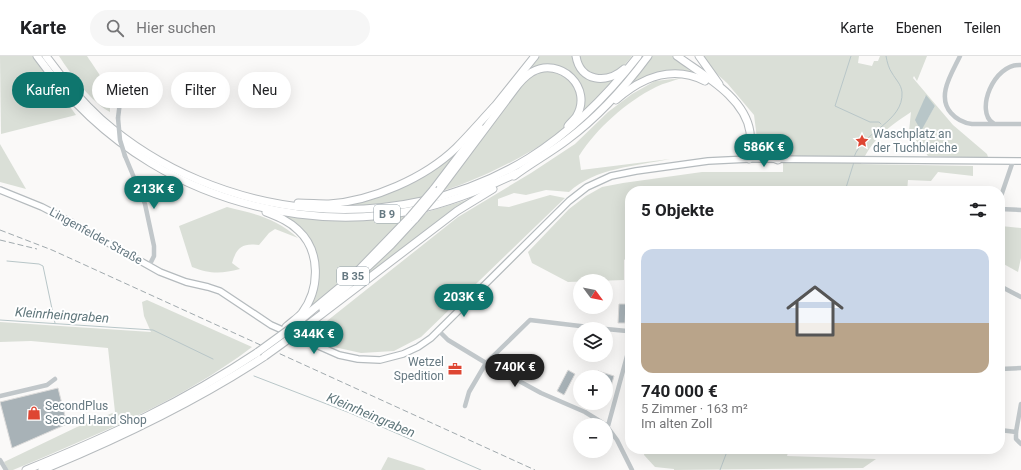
<!DOCTYPE html>
<html lang="de">
<head>
<meta charset="utf-8">
<style>
	:root { --surface:#fff; --page:#f6f6f6; --text:#202124; --muted:#757577; --line:#e0e0e0; --accent:#0f766e }
	body { margin:0; font-family:Roboto,sans-serif; background:var(--page); color:var(--text); height:100vh; display:flex; flex-direction:column; font-size:15px; white-space:nowrap }
	* { box-sizing:border-box; margin:0 }
	p { font-size:13px; color:var(--muted) }
	.icon { flex:none; width:22px; height:22px; fill:none; stroke:currentColor; stroke-width:2; stroke-linecap:round; stroke-linejoin:round }
	.map { position:relative; flex:1; overflow:hidden }
	.drawer { position:absolute; left:625px; top:130px; width:380px; height:268px; display:flex; flex-direction:column; background:var(--surface); border-radius:16px; box-shadow:0 4px 16px #0002 }
	.drawer>* { flex:none }
	.top-card { position:absolute; left:12px; top:16px; width:380px; height:36px; display:flex; gap:8px }
	.needle { width:26px; rotate:122deg }
	.tools { position:absolute; left:573px; top:218px; display:grid; gap:8px }
	.tools a { display:grid; place-items:center; width:40px; height:40px; border-radius:50%; background:var(--surface); box-shadow:0 4px 16px #0002; font-size:20px }
	.price { position:absolute; translate:-50% -34px; padding:0 9px; border-radius:14px; background:var(--accent); color:#fff; font-size:13px; line-height:26px; filter:drop-shadow(0 1px 2px #0008) }
	.price::after { content:''; position:absolute; left:50%; top:24px; width:12px; height:9px; margin-left:-6px; background:inherit; clip-path:polygon(0 0,100% 0,50% 100%) }
	.price.on { background:#222; color:#fff }
	ul { padding:0; list-style:none }
	li { display:grid; align-content:center; gap:8px; height:212px; padding:0 16px }
	li+li { border-top:1px solid var(--line) }
	li span { display:grid; place-items:center; height:124px; border-radius:12px; color:#555 }
	li>.icon { margin-inline-start:auto }
	span .icon { width:72px; height:72px; fill:#fffc; stroke-width:1 }
	li b { font-size:17px }
	h2 { display:flex; justify-content:space-between; align-items:center; height:48px; padding:0 16px; font-size:17px }
	.pill { padding:0 14px; border-radius:18px; background:var(--surface); box-shadow:0 4px 16px #0002; font-size:14px; line-height:36px }
	.pill.on { background:var(--accent); color:#fff }
	header { display:flex; align-items:center; gap:24px; box-sizing:border-box; height:56px; padding:0 20px; background:var(--surface); border-bottom:1px solid var(--line) }
	header strong { font-size:19px }
	nav { display:flex; gap:22px; margin-inline-start:auto; font-size:14px }
	.search { width:280px; height:36px; background:var(--page); display:flex; align-items:center; gap:10px; box-sizing:border-box; padding:0 14px; border-radius:22px; color:var(--muted); font-size:15px }
	.map>svg:first-child { display:block }
</style>
</head>
<body>
<header>
<strong>Karte</strong>
<div class="search"><svg class="icon" aria-label="search" viewBox="0 0 24 24"><circle cx="10" cy="10" r="6"/><path d="M15 15l6 6"/></svg>Hier suchen</div>
<nav><a>Karte</a><a>Ebenen</a><a>Teilen</a></nav>
</header>
<div class="map">
<svg width="1021" height="414" viewBox="0 0 1021 414">
	<rect width="100%" height="100%" fill="#faf9f8"/>
	<!-- green -->
	<g fill="#dadfd7" fill-rule="evenodd">
		<path d="M0,0H33L76,59L1,78Z"/>
		<path d="M59,0H87C100,20 111,31 110,56C92,47 70,17 59,0Z"/>
		<path d="M540,0H574L583,18L616,22L601,38L579,60L583,45L564,12L524,18Z"/>
		<path d="M577,0H632L623,11L602,21L588,17Z"/>
		<path d="M652,0H673L696,17L671,15L628,31Z"/>
		<path d="M702,0H859L858,7L872,10L874,5H878L880,0H927L917,25L914,20L913,22L953,69L987,98L988,101L979,102L928,100L909,75L911,56C887,72 873,82 861,108L973,110V120L938,116L931,125L908,124L907,135H630V199L624,204V224L568,226L532,207L528,196L569,153L586,140L602,131L623,127L702,116H783V100L773,99L758,90L754,59L727,27L710,12ZM925,40L935,50L920,75Z"/>
		<path d="M560,15L577,32C577,39 579,48 577,54C570,83 470,128 442,135L522,27L537,16Z"/>
		<path d="M682,22C673,25 664,27 656,31C626,46 597,72 579,100L581,114L670,103C636,110 595,112 569,136L546,134L526,139L514,137L498,143V150L509,151L550,139L565,142L421,281L394,295L361,297L334,291L308,280L458,161L531,117L575,88L608,56L632,38L655,25Z"/>
		<path d="M466,85L432,130H431L421,142L371,149H329L397,132Z"/>
		<path d="M0,88L26,133L0,126Z"/>
		<path d="M473,142L331,250L378,206L427,156Z"/>
		<path d="M227,151C256,158 276,162 298,182L275,173L269,177L259,189C242,187 237,191 232,207L240,213C221,218 210,218 192,211L179,170Z"/>
		<path d="M284,160C325,166 365,167 406,160L386,183L343,225L303,258L312,245L315,196Z"/>
		<path d="M1001,170L1021,172V202L1018,216L1000,206Z"/>
		<path d="M147,244L252,291C181,345 96,379 13,414H8L4,406L77,371L115,356L108,292L31,285L0,286V266L151,276L144,260L142,246Z"/>
		<path d="M645,393H789L787,400L876,403L863,412L674,414V413L655,411L644,399Z"/>
		<path d="M388,401L423,412L426,414H381Z"/>
	</g>
	<!-- water -->
	<path fill="#b8c6c8" d="M926,39L935,50L921,75L915,64Z"/>
	<g fill="none" stroke-linecap="round" stroke-linejoin="round">
		<!-- stream -->
		<g stroke="#b8c6c8" stroke-width="1">
			<path d="M851,0L835,50L870,66H879L881,68"/>
			<path d="M854,101C863,75 904,66 902,36C901,28 896,24 892,17C889,13 887,6 886,0"/>
			<path d="M845,135L854,106"/>
			<path d="M7,205L39,208L43,210L55,267"/>
			<path d="M0,264L153,274L213,303"/>
			<path d="M254,320L350,357L481,414"/>
			<path d="M720,414L728,393"/>
		</g>
	</g>
	<!-- building -->
	<g fill="#a8b2b7" stroke="#dcdbda">
		<path d="M619,248H626L625,267H618Z"/>
		<path d="M568,314L575,318L564,339L557,335Z"/>
		<path d="M598,315L614,320L607,345L606,321H596Z"/>
		<path d="M58,332L67,368L12,392L0,346Z"/>
	</g>
	<g fill="none" stroke-linecap="round" stroke-linejoin="round">
		<!-- major casing -->
		<g stroke="#b5bbbe" stroke-width="8">
			<path id="major" d="M0,134L42,151L69,165L160,216L186,226L208,231L220,235L271,269L339,299L358,303L380,304L403,298L418,291L431,282L569,145L587,131L611,120L636,115L708,105L749,103L1021,105"/>
		</g>
		<!-- highway casing -->
		<g stroke="#b5babd" stroke-width="9">
			<g id="highway">
				<path d="M37,0C101,89 189,143 298,158C336,163 377,162 415,154C451,146 484,133 517,117"/>
				<path d="M46,0C62,22 80,44 101,63C218,166 396,184 529,102C572,75 607,40 638,0"/>
				<path d="M576,0C580,26 607,28 624,13"/>
				<path d="M677,0C703,19 745,41 750,76C751,85 750,94 749,103"/>
				<path d="M699,0L719,28"/>
				<path d="M616,44C642,21 673,9 705,25"/>
				<path d="M491,55L535,0"/>
				<path d="M750,83C757,95 765,99 778,104"/>
				<path d="M514,120C531,107 550,97 567,84C598,61 625,31 648,0"/>
				<path d="M440,133L514,34C519,27 524,21 532,16C560,0 594,32 576,61C574,64 570,67 568,70"/>
				<path d="M433,134L480,72"/>
				<path d="M298,147C308,147 319,148 329,148C372,145 425,122 456,92C469,79 481,65 494,51"/>
				<path d="M266,156C278,161 289,165 298,174C321,195 320,233 302,257C298,262 291,266 286,271"/>
				<path d="M323,253L391,189L415,163"/>
				<path d="M298,266L351,222L409,162"/>
				<path d="M297,277L457,155L493,133"/>
				<path d="M26,414C110,380 183,346 258,296"/>
				<path d="M42,414C120,382 195,346 265,300"/>
			</g>
		</g>
		<!-- minor -->
		<g stroke="#c1c7ca" stroke-width="4.5">
			<path d="M960,0C952,17 936,40 951,57C957,64 964,67 972,68H1021"/>
			<path d="M118,62L121,38"/>
			<path d="M993,67C975,56 993,7 1021,9"/>
			<path d="M125,100L145,148L154,190V200L149,210"/>
			<path d="M1000,143L1013,105"/>
			<path d="M1000,153L1021,154"/>
			<path d="M1000,230L1021,241"/>
			<path d="M606,273L627,275L630,278"/>
			<path d="M439,275L448,284L486,307L541,337L585,356L606,369"/>
			<path d="M1000,313L1021,312"/>
			<path d="M0,340L47,329L55,323"/>
			<path d="M465,350L469,336L486,307L530,264L605,273"/>
			<path d="M606,369L617,384L632,414"/>
			<path d="M608,370L630,289"/>
			<path d="M1000,374L1016,376V383L1021,388"/>
			<path d="M1016,376L1021,348"/>
			<path d="M0,404L6,414"/>
		</g>
		<!-- major -->
		<use href="#major" stroke="#fff" stroke-width="5.5"/>
		<!-- highway -->
		<use href="#highway" stroke="#fff" stroke-width="7"/>
		<!-- rail -->
		<g stroke="#a1aaae" stroke-width="1" stroke-dasharray="6 3" stroke-linecap="butt">
			<path d="M0,174L52,194L535,414"/>
			<path d="M0,184L37,193"/>
		</g>
		<!-- highway-bridge casing -->
		<g stroke="#b5babd" stroke-width="9" stroke-linecap="butt">
			<g id="highway-bridge">
				<path d="M409,162L433,134"/>
				<path d="M415,163L440,133"/>
				<path d="M258,296L291,272"/>
				<path d="M265,300L297,277"/>
			</g>
		</g>
		<!-- minor-bridge -->
		<path stroke="#c1c7ca" stroke-width="4.5" d="M118,62L120,84L125,100"/>
		<!-- highway-bridge -->
		<use href="#highway-bridge" stroke="#fff" stroke-width="7"/>
	</g>
	<!-- icons -->
	<defs>
		<g id="sight-bare" transform="scale(1.08)"><path d="M0-6L1.8-2.2L6-1.7L2.9 1.2L3.7 5.4L0 3.3L-3.7 5.4L-2.9 1.2L-6-1.7L-1.8-2.2Z" fill="#de4633" stroke="#fff" stroke-width="2.5" paint-order="stroke"/></g>
		<g id="office-bare" transform="scale(1.08)"><path d="M-6-3h4V-5.5h4V-3h4V5H-6ZM-1-4.5V-3h2v-1.5ZM-6 0V1H6V0Z" fill="#de4633" stroke="#fff" stroke-width="2.5" paint-order="stroke"/></g>
		<g id="shop-bare" transform="scale(1.08)"><path d="M-5-2.5h2.3a2.7 3.5 0 0 1 5.4 0H5L5.5 6h-11ZM-1.5-2.5h3a1.5 2.3 0 0 0-3 0Z" fill="#de4633" stroke="#fff" stroke-width="2.5" paint-order="stroke"/></g>
	</defs>
	<g fill-rule="evenodd">
		<use href="#sight-bare" x="862" y="85"/>
		<use href="#office-bare" x="455" y="313"/>
		<use href="#shop-bare" x="34" y="357"/>
	</g>
	<g text-anchor="middle" dominant-baseline="central" stroke-width="4" stroke-linejoin="round" paint-order="stroke">
		<!-- shield labels -->
		<g fill="#fff" stroke="#94a1a8" stroke-width="1">
			<rect x="374" y="149" width="26" height="18" rx="3"/>
			<rect x="337" y="211" width="32" height="18" rx="3"/>
		</g>
		<g font-size="11" font-weight="bold" fill="#667982">
			<text x="387" y="158">B 9</text>
			<text x="353" y="220">B 35</text>
		</g>
		<!-- poi labels -->
		<g font-size="12" fill="#667982" stroke="#fff" text-anchor="start">
			<text x="873" y="78">Waschplatz an<tspan x="873" dy="14">der Tuchbleiche</tspan></text>
			<text x="444" y="306" text-anchor="end">Wetzel<tspan x="444" dy="14">Spedition</tspan></text>
			<text x="45" y="350">SecondPlus<tspan x="45" dy="14">Second Hand Shop</tspan></text>
		</g>
		<!-- street labels -->
		<g font-size="12" fill="#667982" stroke="#fff">
			<text transform="translate(96 180) rotate(29)">Lingenfelder Straße</text>
		</g>
		<!-- water labels -->
		<g font-size="13" font-style="italic" fill="#60777c" stroke="#fff">
			<text transform="translate(62 259) rotate(4)">Kleinrheingraben</text>
			<text transform="translate(371 359) rotate(23)">Kleinrheingraben</text>
		</g>
	</g>
</svg>
<div class="tools">
<a><svg class="needle" viewBox="-14 -14 28 28"><path d="M0-13l5 13h-10z" fill="#e53935"/><path d="M0 13l5-13h-10z" fill="#757577"/></svg></a>
<a><svg class="icon" aria-label="layers" viewBox="0 0 24 24"><path d="M12 4l9 5-9 5-9-5zM3 14l9 5 9-5"/></svg></a>
<a>+</a>
<a>−</a>
</div>
<b class="price" style="left:764px;top:112px">586K €</b>
<b class="price" style="left:154px;top:154px">213K €</b>
<b class="price" style="left:464px;top:262px">203K €</b>
<b class="price" style="left:314px;top:299px">344K €</b>
<b class="price on" style="left:515px;top:332px">740K €</b>
<div class="top-card">
<a class="pill on">Kaufen</a>
<a class="pill">Mieten</a>
<a class="pill">Filter</a>
<a class="pill">Neu</a>
</div>
<section class="drawer">
<h2>5 Objekte<svg class="icon" aria-label="filters" viewBox="0 0 24 24"><path d="M4 7h16M4 17h16"/><circle cx="9" cy="7" r="2"/><circle cx="15" cy="17" r="2"/></svg></h2>
<ul>
<li><span style="background:linear-gradient(#c9d6e8 60%,#b9a48a 0)"><svg class="icon" aria-label="home" viewBox="0 0 24 24"><path d="M3 11l9-7 9 7M6 9v11h12V9"/></svg></span><div><b>740 000 €</b><p>5 Zimmer · 163 m²</p><p>Im alten Zoll</p></div></li>
</ul>
</section>
</div>
</body>
</html>
